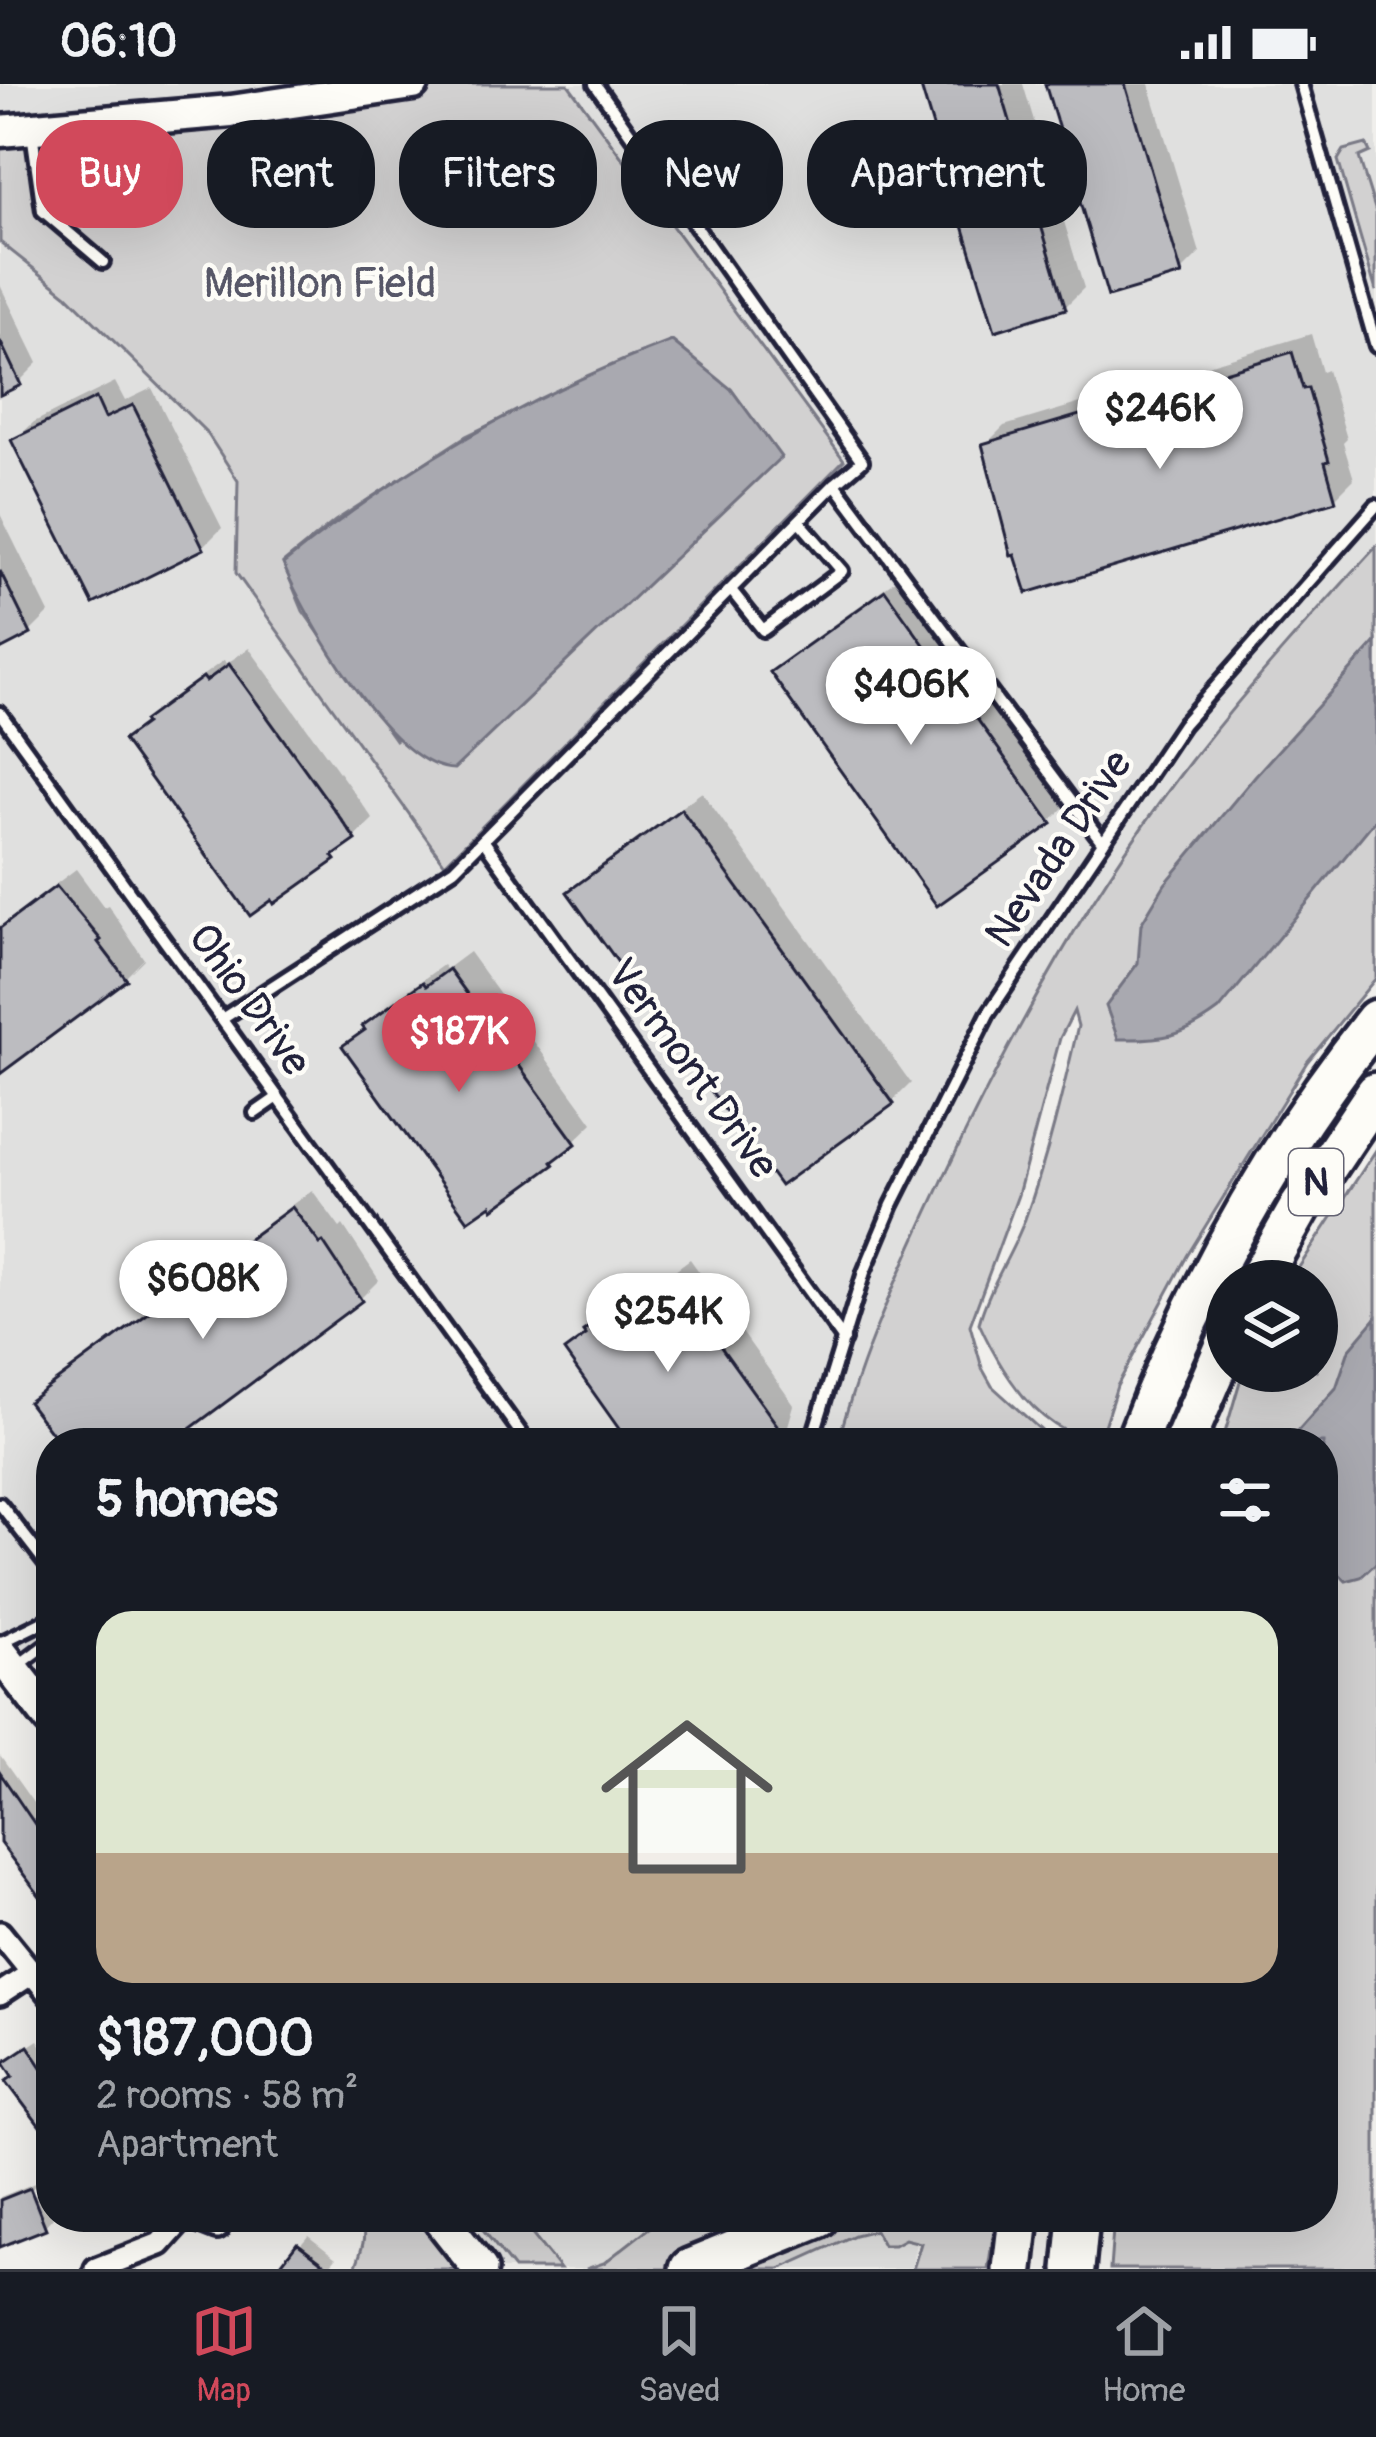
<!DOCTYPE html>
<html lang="en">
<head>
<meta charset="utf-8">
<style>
	:root { --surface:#171b24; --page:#242831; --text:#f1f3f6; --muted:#9ea1a6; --line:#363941; --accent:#d1495b }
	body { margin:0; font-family:Pangolin,sans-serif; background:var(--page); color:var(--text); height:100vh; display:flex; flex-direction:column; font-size:45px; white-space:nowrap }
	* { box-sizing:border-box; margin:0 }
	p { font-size:39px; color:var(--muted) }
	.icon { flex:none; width:66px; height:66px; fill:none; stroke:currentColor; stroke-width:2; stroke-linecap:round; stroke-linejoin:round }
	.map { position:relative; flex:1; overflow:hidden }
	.panel { position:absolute; left:36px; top:1344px; width:1302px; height:804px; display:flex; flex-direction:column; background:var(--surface); border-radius:48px; box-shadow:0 12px 48px #0002 }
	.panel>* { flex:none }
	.hud { position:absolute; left:36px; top:36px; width:1305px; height:108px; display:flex; gap:24px }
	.buttons { position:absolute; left:1206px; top:1176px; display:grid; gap:24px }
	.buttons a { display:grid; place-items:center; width:132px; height:132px; border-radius:50%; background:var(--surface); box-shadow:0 12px 48px #0002; font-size:60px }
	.price { position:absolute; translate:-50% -102px; padding:0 27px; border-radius:42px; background:#fff; color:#222; font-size:39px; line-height:78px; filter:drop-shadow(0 3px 6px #0008) }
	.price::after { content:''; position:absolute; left:50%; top:72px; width:36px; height:27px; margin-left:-18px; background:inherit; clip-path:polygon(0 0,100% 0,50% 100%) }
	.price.current { background:var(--accent); color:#fff }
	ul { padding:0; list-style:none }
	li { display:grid; align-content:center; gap:24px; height:636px; padding:0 60px }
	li+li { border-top:3px solid var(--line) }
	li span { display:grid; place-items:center; height:372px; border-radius:36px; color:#555 }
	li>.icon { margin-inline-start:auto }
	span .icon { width:216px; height:216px; fill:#fffc; stroke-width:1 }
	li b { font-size:51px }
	h2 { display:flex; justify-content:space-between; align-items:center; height:144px; padding:0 60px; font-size:51px }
	.chip { padding:0 42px; border-radius:48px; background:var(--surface); box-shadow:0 12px 48px #0002; font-size:42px; line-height:108px }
	.chip.current { background:var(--accent); color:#fff }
	.status { display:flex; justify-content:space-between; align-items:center; height:84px; padding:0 60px; background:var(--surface); direction:ltr }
	.status svg { height:33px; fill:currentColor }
	.dock { display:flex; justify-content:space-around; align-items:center; height:168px; border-top:3px solid var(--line); background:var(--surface); font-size:33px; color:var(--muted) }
	.dock a { display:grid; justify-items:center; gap:6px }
	.dock .current { color:var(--accent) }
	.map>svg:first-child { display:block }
</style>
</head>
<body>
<div class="status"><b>06:10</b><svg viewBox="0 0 49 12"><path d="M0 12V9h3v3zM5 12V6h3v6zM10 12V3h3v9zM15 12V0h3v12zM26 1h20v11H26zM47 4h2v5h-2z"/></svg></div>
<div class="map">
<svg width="1376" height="2185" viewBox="0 0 1376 2185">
	<rect width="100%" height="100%" fill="#f0efec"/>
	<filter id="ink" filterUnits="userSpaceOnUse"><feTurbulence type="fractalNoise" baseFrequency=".00833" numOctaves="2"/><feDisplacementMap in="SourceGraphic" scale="24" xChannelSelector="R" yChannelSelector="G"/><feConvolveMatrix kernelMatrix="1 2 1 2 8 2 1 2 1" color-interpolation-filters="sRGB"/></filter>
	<g filter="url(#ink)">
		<!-- built -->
		<g fill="#e0e0df">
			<path d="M0,0H413L0,47Z"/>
			<path d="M568,0H1376V475L1076,905L890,1359H51V1634L0,1569V158L67,211L207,349L238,397L236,489L844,376Z"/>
			<path d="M439,2133H682L632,2185H480Z"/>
			<path d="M839,2133H921L911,2185H690Z"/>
		</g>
		<!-- green -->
		<g fill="#d2d1d1" stroke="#7a7a86" stroke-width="3" fill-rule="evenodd">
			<path d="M413,0H568L844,376L445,780L236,489L238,397L207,349L67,211L0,158V47ZM633,272L731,305L780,374L395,656L303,527L283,479L335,437L466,352Z"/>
			<path d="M1366,60L1370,68L1359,73L1376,128V207L1338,76L1344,66Z"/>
			<path d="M1376,463V894L1307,978L1187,1172L1117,1302L1102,1348L1088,1355C1035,1344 1000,1285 979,1239C989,1202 1012,1171 1025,1135C1048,1072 1063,1007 1078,942L1074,927L1060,954L1018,1111L970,1241L982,1284L992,1302L1055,1359H838C861,1269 902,1182 942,1097C1013,947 1094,800 1197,669C1253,597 1314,530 1376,463Z"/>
			<path d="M1376,1066V2185H1110L1114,2133H1323V1359H1222L1243,1287H1317V1197H1290Z"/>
			<path d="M359,2133H435L478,2185H355C361,2166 369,2152 359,2133Z"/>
			<path d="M473,2133H518L560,2185H514Z"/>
			<path d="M663,2133H805L673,2185H586L604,2179Z"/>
			<path d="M839,2133H996L988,2185H913L921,2159L905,2155L894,2161H883L875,2146L855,2151L780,2185H729L816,2149Z"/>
		</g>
		<!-- water -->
		<g fill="#a9a9b0" stroke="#737381" stroke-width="3">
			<path d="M672,257L731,305L781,373L454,685C391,684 306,534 283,480C399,386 532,309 672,257Z"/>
			<path d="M1376,558V735L1219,926C1183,953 1163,956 1118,955L1106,922L1138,879L1141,840L1165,800L1255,692Z"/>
			<path d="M1376,1234V1479L1361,1493L1346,1497L1323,1473V1359H1296L1295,1350L1336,1304L1349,1266Z"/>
		</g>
		<!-- shadow -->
		<g fill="#0003">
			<path d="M923,0H1023L1040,57L1063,50L1048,0H1149L1200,169L1181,188L1076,94L1053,101L1084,204L1065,223Z"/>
			<path d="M141,64L153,100L139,114L77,100L91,86Z"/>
			<path d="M0,201L38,279L19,298L0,308Z"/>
			<path d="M1311,250L1322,288L1327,286L1347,355L1343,359L1354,395L1335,414L985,361L1004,342Z"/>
			<path d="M115,298L125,317L152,304L222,444L203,463L15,356L34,338Z"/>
			<path d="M0,430L49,529L30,548L0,562Z"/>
			<path d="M905,489L1069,719L1050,738L774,589L793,570Z"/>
			<path d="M249,564L373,735L334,773L127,657L166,618L224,576L226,580Z"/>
			<path d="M702,708L911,999L892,1018L571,808L590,789Z"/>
			<path d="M76,785L104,823L108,821L144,875L125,894L0,986V842Z"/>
			<path d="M469,868L593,1039L552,1079L346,962L385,923L443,881L446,885Z"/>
			<path d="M312,1106L340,1144L343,1141L379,1196L360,1215L166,1359H63L32,1318L51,1299Z"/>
			<path d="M690,1175L794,1321L783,1359H633L568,1267L606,1229L664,1187L667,1192Z"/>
			<path d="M0,1672L51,1744V1822L0,1754Z"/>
			<path d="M38,1956L51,1976V2052L16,1991L17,1970Z"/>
			<path d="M42,2096L20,2115L43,2109L53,2133L45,2142L0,2153V2113Z"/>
			<path d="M308,2152L336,2174L327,2185H281Z"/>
		</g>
		<!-- building -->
		<g fill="#bcbcc0" stroke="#22223b" stroke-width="3">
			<path d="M920,0H999L1021,74L1064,62L1045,0H1125L1182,191L1108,213L1074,98L1032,111L1066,225L995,247Z"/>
			<path d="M127,76L141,117L91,139L74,99Z"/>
			<path d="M0,257L21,301L0,311Z"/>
			<path d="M1292,268L1303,305L1308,304L1329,377L1325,378L1336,417L1027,509L1015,471L1011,472L982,360Z"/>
			<path d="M96,314L105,334L133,321L204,465L93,520L11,356Z"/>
			<path d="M0,487L31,550L0,566Z"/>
			<path d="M885,506L1052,740L937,822L770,588Z"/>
			<path d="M229,580L356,756L333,772L336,776L274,820L272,816L250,832L123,656L145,640L143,637L203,593L206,597Z"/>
			<path d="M681,725L894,1020L780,1102L567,808Z"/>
			<path d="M56,802L101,856L98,858L127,896L0,990V844Z"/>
			<path d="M449,885L576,1060L552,1078L554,1081L493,1125L491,1121L468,1137L342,962L365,946L362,942L423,898L426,902Z"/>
			<path d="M292,1123L320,1160L323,1158L362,1217L171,1359H59L28,1318Z"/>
			<path d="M670,1192L777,1341L771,1359H629L564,1267L586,1251L583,1247L644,1204L647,1208Z"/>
			<path d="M0,1689L51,1764V1827L0,1759Z"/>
			<path d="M28,1962L51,1997V2057L6,1997L13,1992L4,1978Z"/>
			<path d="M30,2104L46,2145L0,2163V2116Z"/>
			<path d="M297,2159L331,2185H277Z"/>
		</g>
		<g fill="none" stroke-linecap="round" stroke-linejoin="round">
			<!-- service casing -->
			<g stroke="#22223b" stroke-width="20">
				<g id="service">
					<path d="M1301,0L1376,262"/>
					<path d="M32,48L43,127L103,178"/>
					<path d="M835,400L1103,759"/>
					<path d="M731,506L763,546L842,487L799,437"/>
					<path d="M0,629L528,1359"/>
					<path d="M483,756L844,1256"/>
					<path d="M222,935L454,785L835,400L862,377L595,0"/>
					<path d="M255,1029L278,1013"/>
					<path d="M811,1359L864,1188L892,1121L988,930L1183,640L1376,422"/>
					<path d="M0,1420L51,1486"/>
					<path d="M0,1559L51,1534"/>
					<path d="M15,1584L51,1557"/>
				</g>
			</g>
			<!-- minor casing -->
			<g stroke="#22223b" stroke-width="30">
				<g id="minor">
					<path d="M0,1849L51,1912"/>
					<path d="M0,1910L32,1889"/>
					<path d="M189,2133L217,2144"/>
					<path d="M96,2185L160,2160L184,2133"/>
				</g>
			</g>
			<!-- secondary casing -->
			<g stroke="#22223b" stroke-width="39">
				<path id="secondary" d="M0,47L231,27L413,0"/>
			</g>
			<!-- primary casing -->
			<g stroke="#22223b" stroke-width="42">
				<g id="primary">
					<path d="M0,1569L51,1635"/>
					<path d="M439,2133L480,2185"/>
				</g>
			</g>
			<!-- motorway casing -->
			<g stroke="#22223b" stroke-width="48">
				<g id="motorway">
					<path d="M1258,1197L1300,1123L1376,1009"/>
					<path d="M1136,1359C1194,1207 1275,1063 1376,936"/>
					<path d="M1184,1359L1227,1259"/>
					<path d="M690,2185L818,2133"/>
					<path d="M1013,2185L1019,2133"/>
					<path d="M1074,2185L1079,2133"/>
				</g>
			</g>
			<!-- service -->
			<use href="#service" stroke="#fdfcf7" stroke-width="10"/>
			<!-- minor -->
			<use href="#minor" stroke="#fdfcf7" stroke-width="21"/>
			<!-- secondary -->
			<use href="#secondary" stroke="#fdfcf7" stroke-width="30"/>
			<!-- primary -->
			<use href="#primary" stroke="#fdfcf7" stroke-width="33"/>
			<!-- motorway -->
			<use href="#motorway" stroke="#fdfcf7" stroke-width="39"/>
		</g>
	</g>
	<g text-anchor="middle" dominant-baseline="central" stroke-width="9" stroke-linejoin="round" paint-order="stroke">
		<!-- shield labels -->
		<rect fill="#fdfcf7" stroke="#646373" stroke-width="3" x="1289" y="1065" width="54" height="66" rx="9"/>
		<g font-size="39" font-weight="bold" fill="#22223b">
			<text x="1316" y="1098">N</text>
		</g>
		<!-- park labels -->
		<g font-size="42" fill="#575768" stroke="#fdfcf7">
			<text x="320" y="200">Merillon Field</text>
		</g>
		<!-- street labels -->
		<g font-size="42" fill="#22223b" stroke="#fdfcf7">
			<text transform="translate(1059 765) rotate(-56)">Nevada Drive</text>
			<text transform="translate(249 916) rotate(54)">Ohio Drive</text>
			<text transform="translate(692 985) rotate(54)">Vermont Drive</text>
		</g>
	</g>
</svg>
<div class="buttons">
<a><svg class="icon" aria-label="layers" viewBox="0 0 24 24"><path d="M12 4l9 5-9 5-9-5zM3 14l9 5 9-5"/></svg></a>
</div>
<b class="price" style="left:1160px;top:388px">$246K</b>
<b class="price" style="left:911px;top:664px">$406K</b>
<b class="price current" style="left:459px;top:1011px">$187K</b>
<b class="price" style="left:203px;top:1258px">$608K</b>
<b class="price" style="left:668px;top:1291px">$254K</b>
<div class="hud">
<a class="chip current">Buy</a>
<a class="chip">Rent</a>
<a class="chip">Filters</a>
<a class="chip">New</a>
<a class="chip">Apartment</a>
</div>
<section class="panel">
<h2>5 homes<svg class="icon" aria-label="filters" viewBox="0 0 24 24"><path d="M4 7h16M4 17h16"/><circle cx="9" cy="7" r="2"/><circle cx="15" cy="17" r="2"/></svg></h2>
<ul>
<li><span style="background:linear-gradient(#dfe7d0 65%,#b9a48a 0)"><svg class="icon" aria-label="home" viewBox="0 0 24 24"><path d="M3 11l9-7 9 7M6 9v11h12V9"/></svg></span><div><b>$187,000</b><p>2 rooms · 58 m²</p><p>Apartment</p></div></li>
</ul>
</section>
</div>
<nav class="dock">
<a class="current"><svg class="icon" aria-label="map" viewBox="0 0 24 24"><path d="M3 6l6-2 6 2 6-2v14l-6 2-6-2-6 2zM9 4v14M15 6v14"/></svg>Map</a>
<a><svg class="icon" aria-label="saved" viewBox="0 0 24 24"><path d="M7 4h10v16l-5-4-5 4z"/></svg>Saved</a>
<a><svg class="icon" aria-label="home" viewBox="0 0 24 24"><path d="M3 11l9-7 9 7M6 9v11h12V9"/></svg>Home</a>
</nav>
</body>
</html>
